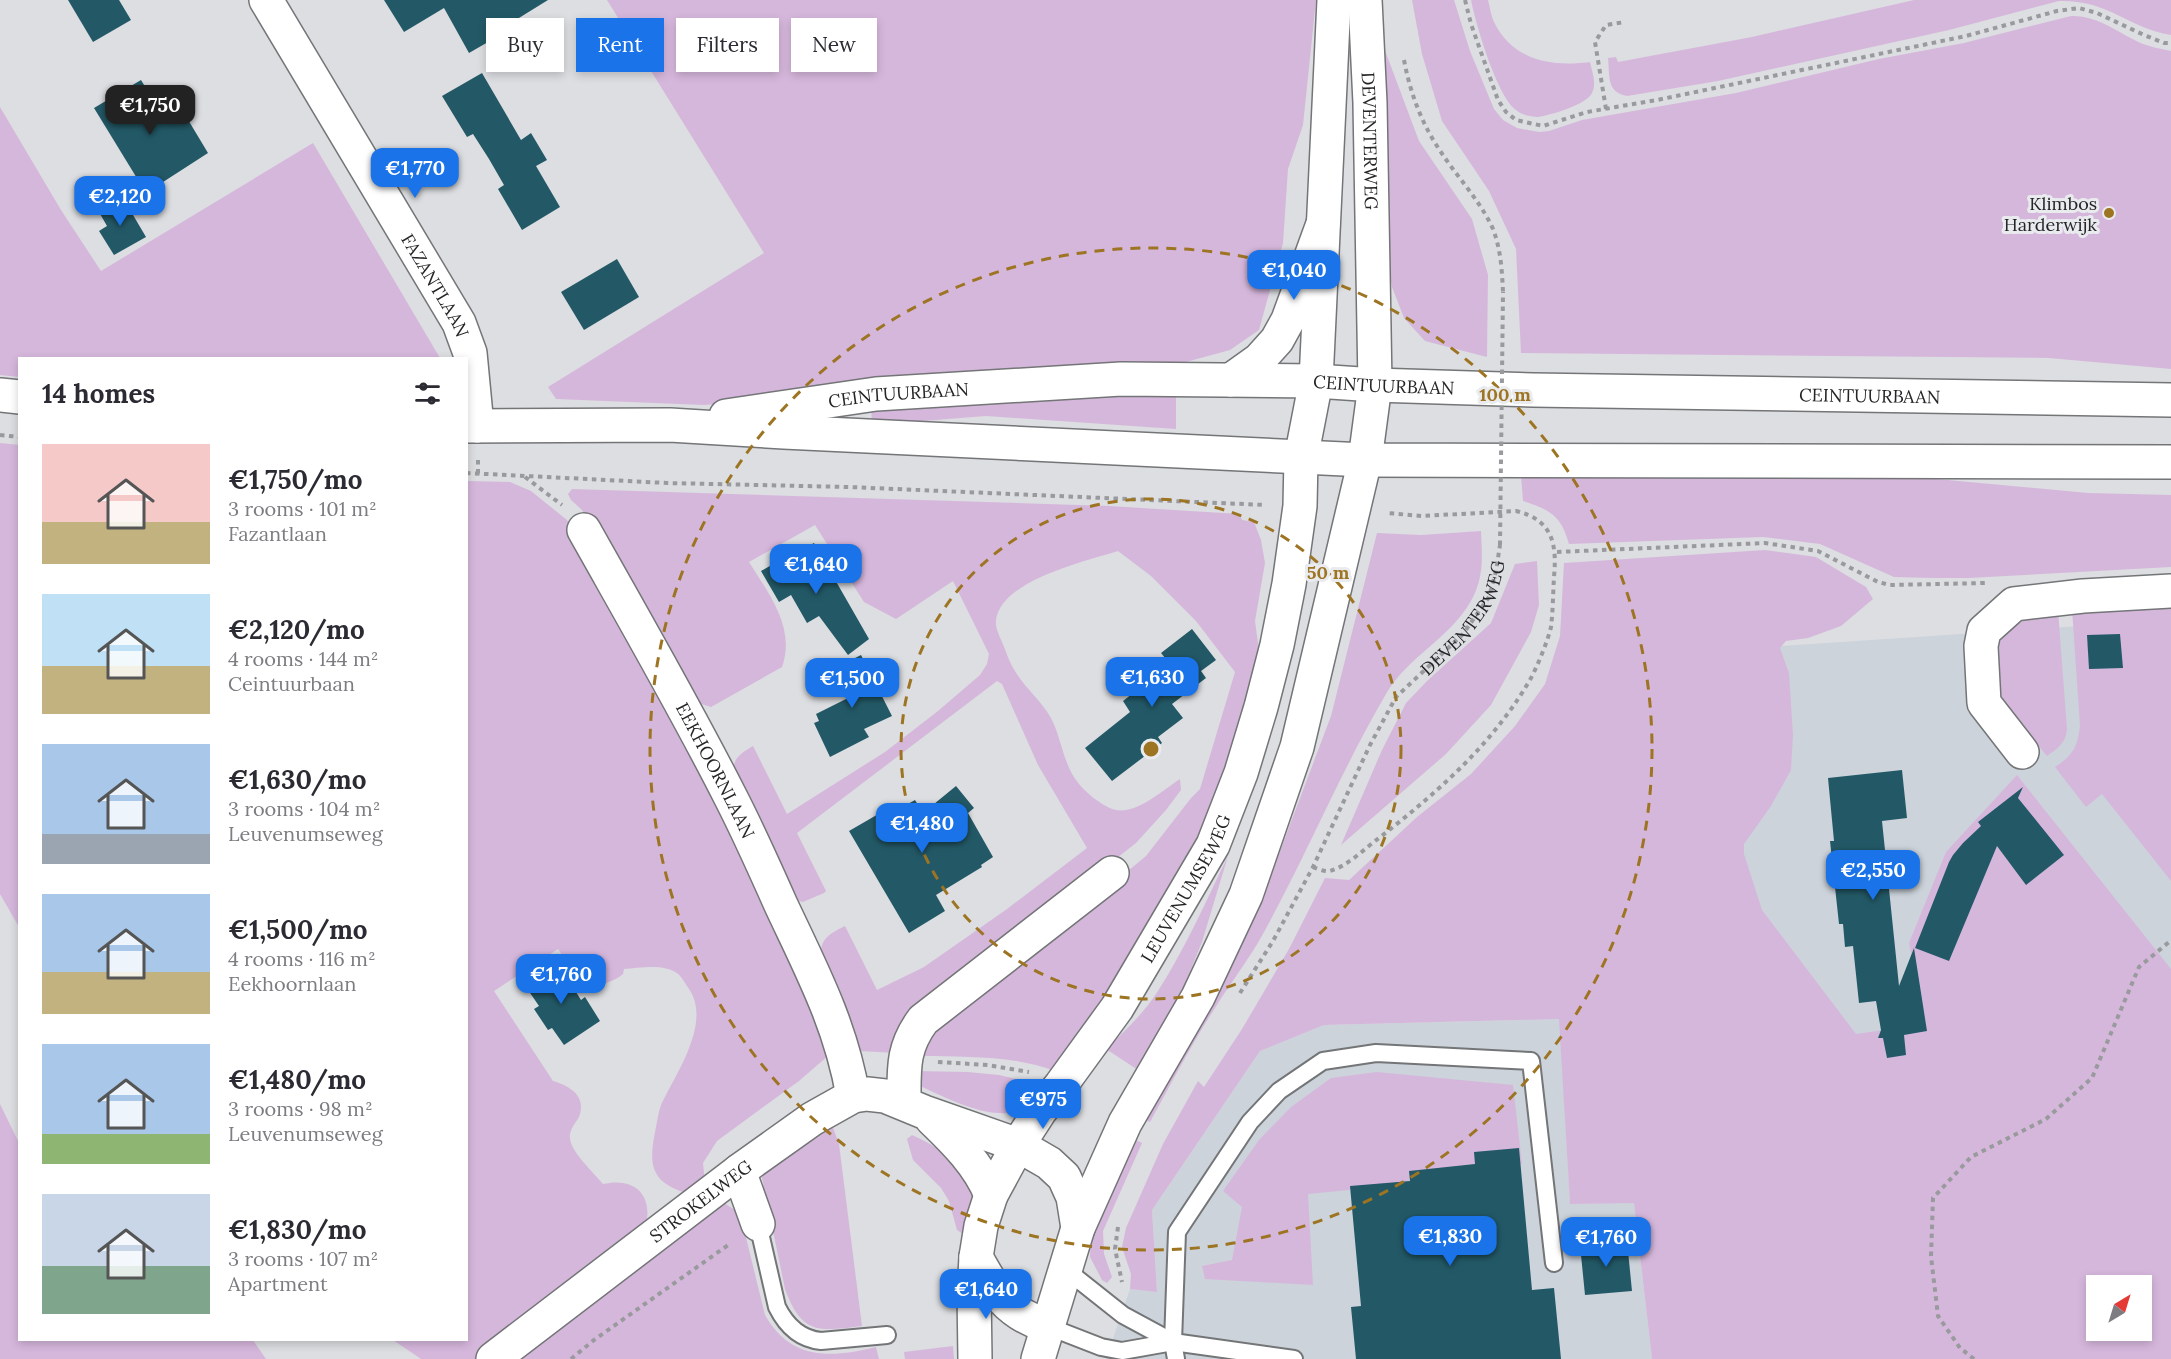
<!DOCTYPE html>
<html lang="en">
<head>
<meta charset="utf-8">
<style>
	:root { --surface:#fff; --page:#f2f2f3; --text:#2b2b33; --muted:#7c7c81; --accent:#1a73e8 }
	body { margin:0; font-family:Lora,serif; background:var(--page); color:var(--text); height:100vh; display:flex; flex-direction:column; font-size:22px; white-space:nowrap }
	* { box-sizing:border-box; margin:0 }
	p { font-size:20px; color:var(--muted) }
	.icon { flex:none; width:33px; height:33px; fill:none; stroke:currentColor; stroke-width:2; stroke-linecap:round; stroke-linejoin:round }
	.map { position:relative; flex:1; overflow:hidden }
	.sheet { position:absolute; left:18px; top:357px; width:450px; height:984px; display:flex; flex-direction:column; background:var(--surface); border-radius:0px; box-shadow:0 3px 9px #0003 }
	.sheet>* { flex:none }
	.guide { position:absolute; left:486px; top:18px; width:570px; height:54px; display:flex; gap:12px }
	.needle { width:39px; rotate:38deg }
	.fabs { position:absolute; left:2086px; top:1275px; display:grid; gap:12px }
	.fabs a { display:grid; place-items:center; width:66px; height:66px; border-radius:0px; background:var(--surface); box-shadow:0 3px 9px #0003; font-size:30px }
	.price { position:absolute; translate:-50% -51px; padding:0 14px; border-radius:12px; background:var(--accent); color:#fff; font-size:20px; line-height:39px; filter:drop-shadow(0 2px 3px #0008) }
	.price::after { content:''; position:absolute; left:50%; top:36px; width:18px; height:14px; margin-left:-9px; background:inherit; clip-path:polygon(0 0,100% 0,50% 100%) }
	.price.selected { background:#222; color:#fff }
	ul { padding:0; list-style:none }
	li { display:flex; align-items:center; gap:18px; height:150px; padding:0 24px }
	li span { display:grid; place-items:center; flex:none; width:168px; height:120px; border-radius:0px; color:#555 }
	li>.icon { margin-inline-start:auto }
	span .icon { width:72px; height:72px; fill:#fffc; stroke-width:1 }
	li b { font-size:26px }
	h2 { display:flex; justify-content:space-between; align-items:center; height:72px; padding:0 24px; font-size:26px }
	.chip { padding:0 21px; border-radius:0px; background:var(--surface); box-shadow:0 3px 9px #0003; font-size:21px; line-height:54px }
	.chip.selected { background:var(--accent); color:#fff }
	.map>svg:first-child { display:block }
</style>
</head>
<body>
<div class="map">
<svg width="2171" height="1359" viewBox="0 0 2171 1359">
	<rect width="100%" height="100%" fill="#dcdee1"/>
	<!-- built -->
	<g fill="#ccd3db" fill-rule="evenodd">
		<path d="M2171,620V1359H1776L1708,651ZM2097,1286H2142V1330H2097Z"/>
		<path d="M1560,1019L1570,1203H1634L1652,1359H1106L1130,1289L1157,1291L1152,1210L1260,1051L1324,1025Z"/>
	</g>
	<!-- green -->
	<g fill="#d6b7dc" fill-rule="evenodd">
		<path d="M607,0H1316L1303,125L1288,169L1283,243L1259,330L1230,350L1164,368L704,405L556,399L548,387L764,253Z"/>
		<path d="M1412,0H1454L1470,51L1494,109L1503,120L1517,128L1539,132L1549,131L1582,120L1736,93L1879,59L1964,43L2071,16C2098,15 2118,33 2143,44C2151,47 2162,49 2171,51V369L2049,358L1521,353L1516,249L1489,191L1442,121L1422,54Z"/>
		<path d="M1471,0H1488C1490,7 1491,16 1494,22C1513,61 1552,67 1590,62C1592,72 1597,83 1592,93C1586,105 1551,115 1538,117C1530,117 1522,115 1516,110C1497,96 1476,25 1471,0Z"/>
		<path d="M1914,0H2171V35C2127,28 2110,0 2059,1L1949,30L1718,81L1627,96C1606,92 1610,76 1608,58L1616,57L1618,62L1752,37Z"/>
		<path d="M1375,24L1419,141L1472,219L1488,275L1487,357L1425,341L1404,318L1392,287L1382,230Z"/>
		<path d="M0,107L61,210L101,271L313,143L440,358H20L19,377L0,375Z"/>
		<path d="M1176,388V429L986,416L872,425L871,404Z"/>
		<path d="M0,443L20,445L19,927L0,894Z"/>
		<path d="M1521,476L1937,479L2088,493L2171,495V567L1969,578H1932L1894,577L1820,544L1763,537L1569,544C1561,515 1550,510 1523,501Z"/>
		<path d="M467,481L510,482L531,491L567,520C662,693 764,867 829,1055L799,1081L717,1141L703,1163L705,1182L689,1194C652,1183 648,1167 655,1132C657,1123 658,1113 661,1105C676,1073 712,1023 689,989C686,985 682,977 678,974C664,963 640,968 624,969L623,974C613,983 598,984 587,992L558,949L494,991L553,1081C570,1086 587,1096 579,1117C575,1124 569,1130 570,1138C570,1151 595,1174 603,1184C634,1177 653,1194 646,1225L475,1359H421L393,1340H466Z"/>
		<path d="M572,489L1109,506L1239,514L1242,520L1254,522L1261,540L1265,563L1255,621L1260,658L1234,745L1207,821L1165,911L1057,1072C1015,1055 964,1057 920,1056L916,1046L1146,856L1191,798L1200,789L1235,672L1196,621L1151,576L1118,551C1087,561 1001,580 996,620C995,627 999,635 1002,642C1006,651 1009,662 1015,671C1025,688 1041,700 1051,718C1062,739 1063,765 1079,784C1086,793 1105,808 1116,810C1137,814 1163,790 1180,779L1181,790L1166,810L1136,843L1018,936L897,1053L859,1051L821,954C820,938 833,932 845,926L877,990L924,967L1007,909L1087,848L1038,765L1002,684L997,681L797,833L826,891L824,893L803,902L799,901L734,771C732,758 743,752 753,746L787,814L885,752L938,711L980,675L987,664L989,654L953,581L896,619L864,602L815,525L749,562C769,594 796,628 782,667L711,707L698,703L609,548L582,510L571,500L568,494Z"/>
		<path d="M1481,531C1482,554 1484,571 1475,593C1456,636 1409,654 1386,694C1341,771 1307,854 1264,932C1250,958 1231,982 1215,1008C1191,1045 1171,1084 1150,1122L1142,1118L1213,988L1274,867L1331,716L1377,533L1421,535Z"/>
		<path d="M1765,550L1816,557L1866,587L1873,599L1841,626L1808,638L1786,641L1780,648L1789,673L1793,735L1791,770L1771,806L1744,844V854L1762,910L1856,1034L1926,1024L1909,943L1946,852L2017,775L2171,969V1359H1652L1634,1203L1570,1204L1559,1019L1324,1025L1260,1051L1152,1210L1157,1292L1130,1289L1131,1274L1122,1247L1126,1228L1163,1144L1198,1081L1204,1087L1242,1029L1289,949L1325,878L1349,880L1417,817L1471,774L1515,726L1545,684L1560,636L1564,563ZM2097,1286H2142V1330H2097Z"/>
		<path d="M1537,561L1539,605L1531,632L1491,705L1446,754L1341,845L1382,750L1406,703L1427,681L1491,623L1515,564Z"/>
		<path d="M2171,602V881L2102,794L2086,807L2055,767C2073,755 2077,748 2080,726L2072,609Z"/>
		<path d="M2058,610L2067,729C2066,743 2058,748 2047,756L2019,722L2001,695L1999,643L2018,620Z"/>
		<path d="M1228,856L1202,942L1177,1003L1138,1070L1106,1049C1125,1031 1144,1013 1158,991C1185,949 1206,901 1228,856Z"/>
		<path d="M916,1071L968,1072L999,1075L1042,1085C1037,1092 1032,1102 1025,1107C999,1126 944,1097 918,1085Z"/>
		<path d="M1377,1072L1513,1085L1522,1164L1410,1172L1409,1184L1308,1194L1313,1285L1205,1279L1202,1266L1232,1260L1242,1207L1223,1191L1259,1140L1291,1107L1331,1078Z"/>
		<path d="M0,1104L19,1143L20,1340H253L266,1359H0Z"/>
		<path d="M831,1122L839,1144L862,1326C820,1331 802,1336 785,1289L761,1173Z"/>
		<path d="M912,1135C939,1146 956,1163 974,1185L972,1240L957,1230L949,1201L941,1188L913,1160L907,1139Z"/>
		<path d="M1132,1138L1142,1143L1103,1231L1104,1254L1112,1277L1107,1283L1102,1280L1090,1257L1091,1233Z"/>
		<path d="M724,1203L740,1213L765,1315C790,1359 828,1359 876,1347L879,1359H513Z"/>
		<path d="M953,1346L954,1359H905L904,1352Z"/>
	</g>
	<!-- building -->
	<g fill="#235967">
		<path d="M68,0H119L131,20L93,42Z"/>
		<path d="M384,0H548L493,34L495,38L469,53L444,8L404,32Z"/>
		<path d="M482,73L521,140L531,133L547,160L536,166L560,207L522,230L498,189L504,185L489,159L473,134L467,137L442,96Z"/>
		<path d="M141,80L164,118L181,108L208,153L146,193L94,108Z"/>
		<path d="M123,198L146,237L114,255L99,231L107,226L99,212Z"/>
		<path d="M617,259L639,297L584,330L561,292Z"/>
		<path d="M814,543L869,639L848,655L819,616L807,623L791,595L779,602L761,571L801,548L802,549Z"/>
		<path d="M1192,629L1216,660L1201,671L1206,678L1172,704L1183,718L1158,737L1162,743L1112,781L1085,748L1130,712L1123,701L1170,664L1161,653Z"/>
		<path d="M2120,634L2123,668L2089,669L2087,635Z"/>
		<path d="M861,655L892,716L864,729L869,737L830,757L814,723L819,721L816,714L848,698L833,669Z"/>
		<path d="M1902,770L1907,818L1882,821L1899,986L1914,948L1927,1031L1904,1035L1906,1055L1887,1058L1883,1038H1878L1881,1030L1876,1001L1859,1003L1853,946L1845,947L1843,924H1839L1830,841H1834L1828,778Z"/>
		<path d="M956,786L974,808L968,813L993,857L981,865L982,867L936,895L945,911L909,933L849,831L887,809L890,814L915,800L923,813Z"/>
		<path d="M2023,787L2018,798L2064,855L2026,885L1997,846L1949,961L1915,948L1949,862L1953,855L1963,843L1981,826L1978,822Z"/>
		<path d="M559,965L581,1000L585,997L600,1021L564,1045L552,1028L548,1030L534,1009L539,1006L524,984L551,966L553,969Z"/>
		<path d="M1519,1148L1532,1290L1554,1288L1561,1359H1356L1351,1307L1361,1306L1350,1186L1410,1181L1409,1171L1475,1164L1474,1152Z"/>
		<path d="M1627,1241L1632,1291L1585,1295L1580,1245Z"/>
	</g>
	<g fill="none" stroke-linecap="round" stroke-linejoin="round">
		<!-- service casing -->
		<g stroke="#737577" stroke-width="20">
			<g id="service">
				<path d="M758,1224L777,1307C786,1325 800,1339 821,1341L887,1335"/>
				<path d="M1065,1269L1123,1315L1173,1342"/>
				<path d="M1047,1326L1101,1347L1122,1351L1173,1342L1294,1359"/>
				<path d="M1176,1359L1173,1342L1177,1232L1250,1122L1279,1091L1323,1061L1376,1053L1531,1061L1554,1263"/>
			</g>
		</g>
		<!-- minor casing -->
		<g stroke="#737577" stroke-width="36">
			<g id="minor">
				<path id="s2" d="M266,0L459,323L470,353L477,426"/>
				<path id="s3" d="M584,530C634,619 685,707 731,798C749,833 765,869 781,905C811,969 841,1025 853,1096"/>
				<path d="M2022,752L1984,703L1981,646L1984,631L2014,604L2083,596L2171,591"/>
				<path d="M904,1103C904,1069 902,1048 923,1020L1112,873"/>
				<path d="M932,1119C955,1141 979,1165 991,1195"/>
				<path d="M739,1171L758,1224"/>
				<path d="M976,1257C995,1292 1007,1313 1047,1326"/>
				<path id="s4" d="M493,1359L739,1171L812,1119L853,1096L867,1094L885,1096L924,1112L1018,1145L1049,1163L1064,1177L1073,1197L1078,1228"/>
			</g>
		</g>
		<!-- secondary casing -->
		<g stroke="#737577" stroke-width="36">
			<g id="secondary">
				<path id="s5" d="M1365,0L1370,103L1375,385"/>
				<path d="M1316,381L1334,0"/>
			</g>
		</g>
		<!-- primary casing -->
		<g stroke="#737577" stroke-width="36">
			<g id="primary">
				<path d="M1231,380L1259,360L1277,340L1288,320L1323,224"/>
				<path d="M0,395L20,397"/>
				<path id="s6" d="M726,416L876,394L1121,379L1316,381L1375,385L1533,390L2171,400"/>
				<path d="M466,426L670,425L784,432L1365,460L2171,462"/>
				<path id="s7" d="M975,1359L974,1292L976,1257L981,1226L991,1195L1018,1145L1040,1111L1061,1085L1117,1008L1213,845L1241,773L1261,707L1277,645L1289,584L1300,506L1301,458L1316,381"/>
				<path d="M1038,1359L1078,1228L1125,1123L1198,997L1246,895L1297,747L1365,460L1375,385"/>
			</g>
		</g>
		<!-- path -->
		<g stroke="#999a9d" stroke-width="4" stroke-dasharray="4.5 4.5" stroke-linecap="butt">
			<path d="M1465,0L1471,24L1498,100L1506,112L1516,120L1543,126L1587,112L1657,100L1966,36L2057,11L2079,8L2097,13L2144,35L2164,43H2171"/>
			<path d="M1404,60C1410,92 1421,122 1439,149C1456,176 1480,200 1493,229C1501,250 1502,271 1503,292"/>
			<path d="M1606,109L1595,42L1606,25L1625,22"/>
			<path d="M0,435L20,437"/>
			<path d="M478,460V474"/>
			<path d="M466,473L667,483L849,487L1266,505"/>
			<path d="M525,477L562,505"/>
			<path d="M1557,552L1765,543L1818,551L1878,582L1890,585L1985,583"/>
			<path d="M1313,867C1318,869 1325,872 1330,871C1348,866 1364,849 1379,838C1438,792 1494,743 1531,678C1538,665 1548,640 1551,627C1553,611 1553,593 1554,577C1557,544 1553,520 1516,511L1422,516L1387,513"/>
			<path id="s1" d="M1240,993L1273,941L1313,867L1370,745L1396,697L1463,634L1489,597L1496,571L1500,545"/>
			<path d="M938,1062L988,1065L1029,1072"/>
			<path d="M1118,1227L1115,1249L1122,1282"/>
			<path d="M571,1359L594,1340L731,1243"/>
			<path d="M1974,1359L1960,1348L1938,1316L1931,1256L1933,1198L1971,1157L2046,1119L2092,1078L2139,967L2169,942"/>
		</g>
		<!-- service -->
		<use href="#service" stroke="#fff" stroke-width="16"/>
		<!-- minor -->
		<use href="#minor" stroke="#fff" stroke-width="33"/>
		<!-- secondary -->
		<use href="#secondary" stroke="#fff" stroke-width="33"/>
		<!-- primary -->
		<use href="#primary" stroke="#fff" stroke-width="33"/>
		<!-- path-bridge -->
		<path stroke="#999a9d" stroke-width="4" stroke-dasharray="4.5 4.5" stroke-linecap="butt" d="M1500,545L1503,292"/>
	</g>
	<!-- distance rings -->
	<g fill="none" stroke="#9d7422" stroke-width="3" stroke-dasharray="10 8">
		<circle cx="1151" cy="749" r="250"/>
		<circle cx="1151" cy="749" r="501"/>
	</g>
	<!-- markers -->
	<circle fill="#9d7422" stroke="#e9ebee" stroke-width="2" cx="2109" cy="213" r="6"/>
	<g text-anchor="middle" dominant-baseline="central" stroke-width="6" stroke-linejoin="round" paint-order="stroke">
		<!-- street labels -->
		<g font-size="18" fill="#242526" stroke="#e9ebee">
			<text stroke="none"><textPath href="#s5" startOffset="141">DEVENTERWEG</textPath></text>
			<text stroke="none"><textPath href="#s2" startOffset="332">FAZANTLAAN</textPath></text>
			<text stroke="none"><textPath href="#s6" startOffset="660">CEINTUURBAAN</textPath></text>
			<text stroke="none"><textPath href="#s6" startOffset="174">CEINTUURBAAN</textPath></text>
			<text stroke="none"><textPath href="#s6" startOffset="1146">CEINTUURBAAN</textPath></text>
			<text stroke="none"><textPath href="#s1" startOffset="441">DEVENTERWEG</textPath></text>
			<text stroke="none"><textPath href="#s3" startOffset="274">EEKHOORNLAAN</textPath></text>
			<text stroke="none"><textPath href="#s7" startOffset="530">LEUVENUMSEWEG</textPath></text>
			<text stroke="none"><textPath href="#s4" startOffset="261">STROKELWEG</textPath></text>
		</g>
		<!-- poi labels -->
		<g font-size="18" fill="#242526" stroke="#e9ebee" text-anchor="end">
			<text x="2097" y="203">Klimbos<tspan x="2097" dy="21">Harderwijk</tspan></text>
		</g>
	</g>
	<circle cx="1151" cy="749" r="9" fill="#9d7422" stroke="#e9ebee" stroke-width="3"/>
	<g font-size="18" text-anchor="middle" font-weight="bold" fill="#9d7422" stroke="#e9ebee" stroke-width="6" stroke-linejoin="round" paint-order="stroke">
		<text x="1505" y="401">100 m</text>
		<text x="1328" y="579">50 m</text>
	</g>
</svg>
<div class="fabs">
<a><svg class="needle" viewBox="-14 -14 28 28"><path d="M0-13l5 13h-10z" fill="#e53935"/><path d="M0 13l5-13h-10z" fill="#7c7c81"/></svg></a>
</div>
<b class="price selected" style="left:150px;top:136px">€1,750</b>
<b class="price" style="left:415px;top:199px">€1,770</b>
<b class="price" style="left:120px;top:227px">€2,120</b>
<b class="price" style="left:1294px;top:301px">€1,040</b>
<b class="price" style="left:816px;top:595px">€1,640</b>
<b class="price" style="left:1152px;top:708px">€1,630</b>
<b class="price" style="left:852px;top:709px">€1,500</b>
<b class="price" style="left:922px;top:854px">€1,480</b>
<b class="price" style="left:1873px;top:901px">€2,550</b>
<b class="price" style="left:561px;top:1005px">€1,760</b>
<b class="price" style="left:1043px;top:1130px">€975</b>
<b class="price" style="left:1450px;top:1267px">€1,830</b>
<b class="price" style="left:1606px;top:1268px">€1,760</b>
<b class="price" style="left:986px;top:1320px">€1,640</b>
<div class="guide">
<a class="chip">Buy</a>
<a class="chip selected">Rent</a>
<a class="chip">Filters</a>
<a class="chip">New</a>
</div>
<section class="sheet">
<h2>14 homes<svg class="icon" aria-label="filters" viewBox="0 0 24 24"><path d="M4 7h16M4 17h16"/><circle cx="9" cy="7" r="2"/><circle cx="15" cy="17" r="2"/></svg></h2>
<ul>
<li><span style="background:linear-gradient(#f6c9c9 65%,#c2b280 0)"><svg class="icon" aria-label="home" viewBox="0 0 24 24"><path d="M3 11l9-7 9 7M6 9v11h12V9"/></svg></span><div><b>€1,750/mo</b><p>3 rooms · 101 m²</p><p>Fazantlaan</p></div></li>
<li><span style="background:linear-gradient(#bfe0f5 60%,#c2b280 0)"><svg class="icon" aria-label="home" viewBox="0 0 24 24"><path d="M3 11l9-7 9 7M6 9v11h12V9"/></svg></span><div><b>€2,120/mo</b><p>4 rooms · 144 m²</p><p>Ceintuurbaan</p></div></li>
<li><span style="background:linear-gradient(#a9c7e8 75%,#9aa5b1 0)"><svg class="icon" aria-label="home" viewBox="0 0 24 24"><path d="M3 11l9-7 9 7M6 9v11h12V9"/></svg></span><div><b>€1,630/mo</b><p>3 rooms · 104 m²</p><p>Leuvenumseweg</p></div></li>
<li><span style="background:linear-gradient(#a9c7e8 65%,#c2b280 0)"><svg class="icon" aria-label="home" viewBox="0 0 24 24"><path d="M3 11l9-7 9 7M6 9v11h12V9"/></svg></span><div><b>€1,500/mo</b><p>4 rooms · 116 m²</p><p>Eekhoornlaan</p></div></li>
<li><span style="background:linear-gradient(#a9c7e8 75%,#8fb573 0)"><svg class="icon" aria-label="home" viewBox="0 0 24 24"><path d="M3 11l9-7 9 7M6 9v11h12V9"/></svg></span><div><b>€1,480/mo</b><p>3 rooms · 98 m²</p><p>Leuvenumseweg</p></div></li>
<li><span style="background:linear-gradient(#c9d6e8 60%,#7fa58c 0)"><svg class="icon" aria-label="home" viewBox="0 0 24 24"><path d="M3 11l9-7 9 7M6 9v11h12V9"/></svg></span><div><b>€1,830/mo</b><p>3 rooms · 107 m²</p><p>Apartment</p></div></li>
</ul>
</section>
</div>
</body>
</html>
